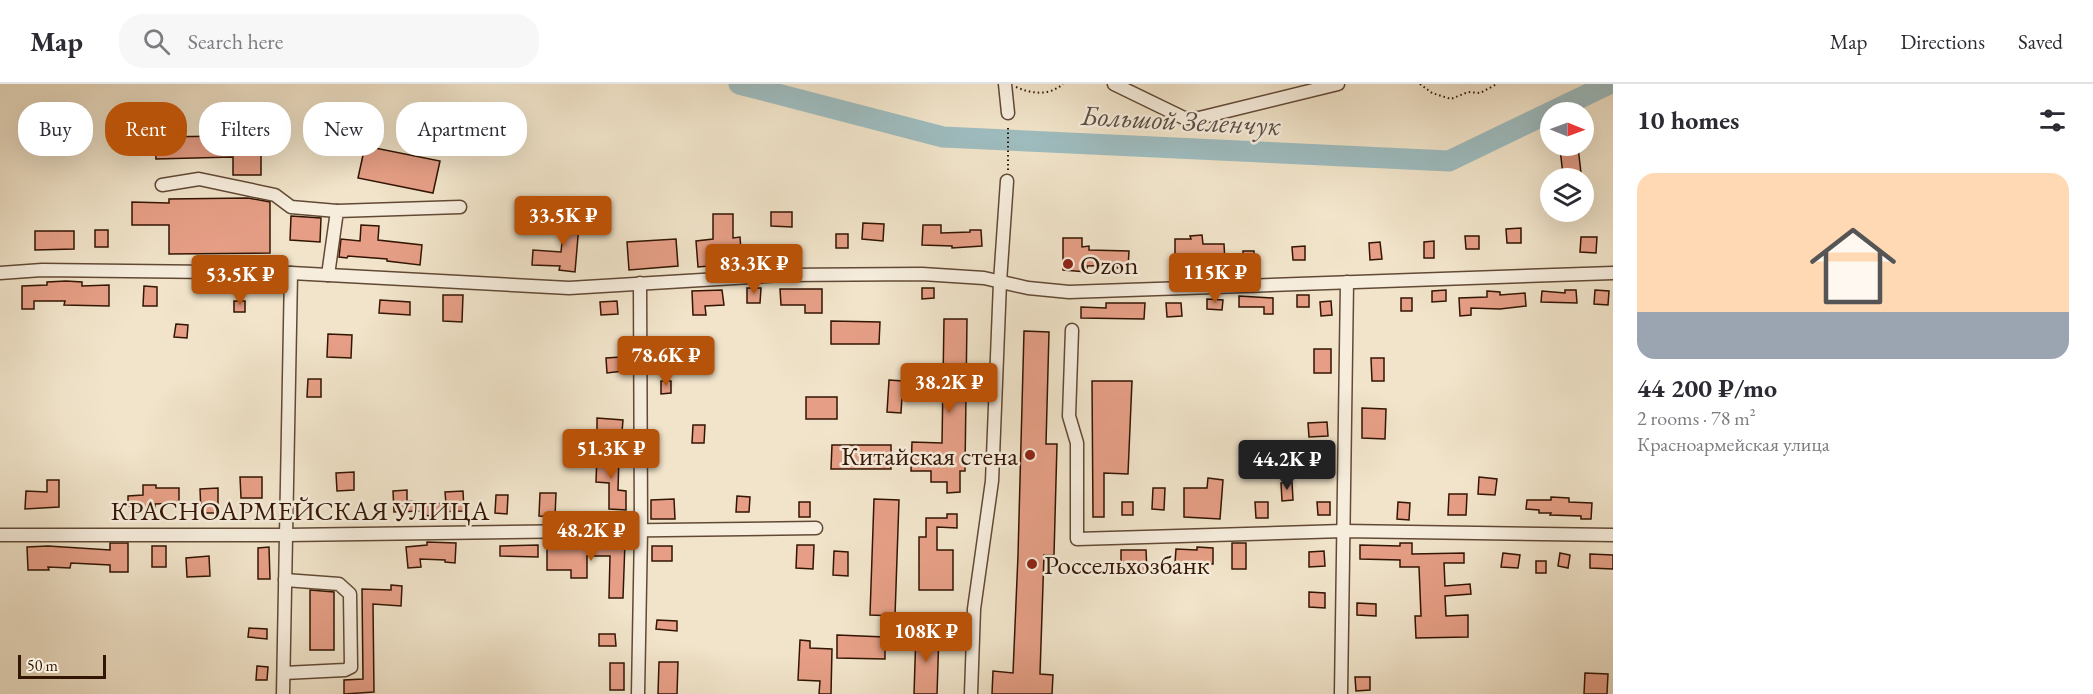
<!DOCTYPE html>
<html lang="en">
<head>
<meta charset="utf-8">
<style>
	:root { --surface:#fff; --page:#f7f7f7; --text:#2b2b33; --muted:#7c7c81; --line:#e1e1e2; --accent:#b45309 }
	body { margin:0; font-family:"EB Garamond",serif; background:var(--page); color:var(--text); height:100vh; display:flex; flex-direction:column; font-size:22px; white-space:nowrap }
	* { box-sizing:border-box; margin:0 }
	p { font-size:20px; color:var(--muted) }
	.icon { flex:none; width:33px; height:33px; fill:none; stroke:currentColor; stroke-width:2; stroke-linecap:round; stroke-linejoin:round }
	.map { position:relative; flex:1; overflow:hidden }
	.panel { display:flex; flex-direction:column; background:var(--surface); width:480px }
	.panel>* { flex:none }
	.hud { position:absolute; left:18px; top:18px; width:570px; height:54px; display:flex; gap:12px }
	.needle { width:39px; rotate:91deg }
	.tools { position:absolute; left:1540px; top:18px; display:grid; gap:12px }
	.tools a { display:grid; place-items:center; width:54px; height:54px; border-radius:50%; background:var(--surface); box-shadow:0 6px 24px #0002; font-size:30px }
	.scale { position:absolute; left:18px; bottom:15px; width:88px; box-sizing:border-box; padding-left:6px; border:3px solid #331503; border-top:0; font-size:16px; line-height:21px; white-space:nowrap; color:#331503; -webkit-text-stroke:4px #f6eddd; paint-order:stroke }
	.price { position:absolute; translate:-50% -51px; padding:0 14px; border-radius:6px; background:var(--accent); color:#fff; font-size:20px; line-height:39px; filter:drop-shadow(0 2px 3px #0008) }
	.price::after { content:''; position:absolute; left:50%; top:36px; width:18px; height:14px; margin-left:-9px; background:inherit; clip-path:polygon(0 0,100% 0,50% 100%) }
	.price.on { background:#222; color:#fff }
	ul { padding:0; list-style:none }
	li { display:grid; align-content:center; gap:12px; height:318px; padding:0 24px }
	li+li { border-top:2px solid var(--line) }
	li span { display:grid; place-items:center; height:186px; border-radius:18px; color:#555 }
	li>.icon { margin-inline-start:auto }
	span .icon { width:108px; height:108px; fill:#fffc; stroke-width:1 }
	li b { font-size:26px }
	h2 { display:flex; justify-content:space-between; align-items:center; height:72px; padding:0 24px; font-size:26px }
	.tag { padding:0 21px; border-radius:24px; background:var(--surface); box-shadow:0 6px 24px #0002; font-size:21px; line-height:54px }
	.tag.on { background:var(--accent); color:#fff }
	header { display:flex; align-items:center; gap:36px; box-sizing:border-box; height:84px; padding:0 30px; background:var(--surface); border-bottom:2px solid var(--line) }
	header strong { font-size:28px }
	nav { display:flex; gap:33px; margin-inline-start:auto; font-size:21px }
	.search { width:420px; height:54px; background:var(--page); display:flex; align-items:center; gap:15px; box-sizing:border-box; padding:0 21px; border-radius:24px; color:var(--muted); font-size:22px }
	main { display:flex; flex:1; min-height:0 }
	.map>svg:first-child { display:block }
</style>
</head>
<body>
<header>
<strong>Map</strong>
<div class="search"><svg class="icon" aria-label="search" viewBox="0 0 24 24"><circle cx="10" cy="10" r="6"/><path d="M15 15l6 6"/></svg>Search here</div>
<nav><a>Map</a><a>Directions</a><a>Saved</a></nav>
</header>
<main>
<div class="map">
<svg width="1613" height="610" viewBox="0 0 1613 610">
	<rect width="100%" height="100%" fill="#f1e4ca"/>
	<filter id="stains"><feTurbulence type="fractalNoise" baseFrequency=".00333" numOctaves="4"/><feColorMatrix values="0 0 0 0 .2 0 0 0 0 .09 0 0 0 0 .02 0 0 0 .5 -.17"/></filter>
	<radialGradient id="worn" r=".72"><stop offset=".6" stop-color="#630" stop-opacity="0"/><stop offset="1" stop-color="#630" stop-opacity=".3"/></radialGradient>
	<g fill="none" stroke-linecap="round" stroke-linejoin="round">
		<!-- river -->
		<path stroke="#9ebcbf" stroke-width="21" d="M739,0L943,53L1449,77L1609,0"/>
	</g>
	<!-- building -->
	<g fill="#e69f86" stroke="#331503" stroke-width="1.5">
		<path d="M228,52V63H261V91H233V73L156,75L155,53Z"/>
		<path d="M365,62L440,77L433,109L358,94Z"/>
		<path d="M1578,63L1581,89L1563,91L1560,65Z"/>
		<path d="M248,114L270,118V169L169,170V141H132V118L169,119V115Z"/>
		<path d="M565,128L580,129L575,188L559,186L560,182L532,181L533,166L561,168Z"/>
		<path d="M771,128H792V143L771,142Z"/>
		<path d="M713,130H733V154L740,153L742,179L698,183L696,157L713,155Z"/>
		<path d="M291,132L321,134L320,158L290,156Z"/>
		<path d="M863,139L884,140L883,157L862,155Z"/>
		<path d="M361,141L379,142L378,156L422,161L420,181L387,177V175L348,172L347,174L339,173L341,155L360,157Z"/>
		<path d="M923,141H941V149L970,148V146H981L982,162L952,164V162L922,161Z"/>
		<path d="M1521,144V159H1507L1506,145Z"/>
		<rect x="95" y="146" width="13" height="17"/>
		<path d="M35,147H74V165L35,166Z"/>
		<rect x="836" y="150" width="12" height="14"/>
		<path d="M1202,151L1203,160H1224L1225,178H1212V172L1175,174V155H1191L1190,152Z"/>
		<path d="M1465,152H1479V165H1466Z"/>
		<path d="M1581,153H1597L1596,169L1580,168Z"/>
		<path d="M1063,154H1082V163L1089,162V166L1129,167L1128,184H1117V181L1087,182V188L1063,186Z"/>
		<path d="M676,155L678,182L629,186L627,158Z"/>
		<path d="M1434,157V174H1424V158Z"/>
		<path d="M1380,158L1382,175L1370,176L1369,159Z"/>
		<path d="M1305,162V176H1293L1292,163Z"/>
		<rect x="1243" y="167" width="11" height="14"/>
		<path d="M66,197L82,198V202L109,201V222L64,221L65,217H34V225H22V202L47,201V198Z"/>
		<path d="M144,202L157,203V222H143Z"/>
		<path d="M747,204H761L760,219H747Z"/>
		<path d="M922,204H934V214L922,215Z"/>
		<path d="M780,205H822V229H805V221H781Z"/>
		<path d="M722,206L724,221L705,222L706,231H693L692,207Z"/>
		<path d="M1446,206V217L1432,218V207Z"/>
		<path d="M1565,206H1576L1577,219L1541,218L1542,207L1565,209Z"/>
		<path d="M1595,206L1609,207L1608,221L1594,220Z"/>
		<path d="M1487,207L1500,208V211L1525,209L1526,222L1500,225L1471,224V231L1460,232L1459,214L1487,213Z"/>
		<path d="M443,211H463L462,238L443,237Z"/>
		<rect x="1297" y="211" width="12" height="12"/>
		<path d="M1239,212L1273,214V230H1264V223H1239Z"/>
		<rect x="1401" y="214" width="11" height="13"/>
		<path d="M1207,215L1223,216L1222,226L1207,225Z"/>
		<path d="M380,216L410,218V231L379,229Z"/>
		<rect x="234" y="217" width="11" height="11"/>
		<path d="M617,217L618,230L601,231L600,218Z"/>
		<path d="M1331,217L1332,231L1321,232L1320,218Z"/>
		<path d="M1106,219H1145L1144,235L1081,234V223L1106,224Z"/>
		<path d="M1166,219H1181L1182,232L1167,233Z"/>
		<path d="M944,235H967L965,387H960V408L947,409V398H931V387H911L912,358L942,359Z"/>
		<path d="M831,237L880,238L879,260H831Z"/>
		<path d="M176,240L188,241L187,254L174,253Z"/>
		<path d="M1024,247L1049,248L1046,360H1057L1054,471H1044L1040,590L1053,591L1052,610H992L993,587L1013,589L1018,471Z"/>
		<path d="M328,250L352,251L351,274L327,273Z"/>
		<rect x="1314" y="265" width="17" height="24"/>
		<path d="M621,273L623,287L607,289L606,274Z"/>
		<path d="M1371,274H1384V297H1372Z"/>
		<path d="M308,295H321V313H307Z"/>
		<path d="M889,296L903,297L901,329L887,328Z"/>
		<path d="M661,297H671V309L661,310Z"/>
		<path d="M1092,297H1132L1128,390L1104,389V433H1093Z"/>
		<rect x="806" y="313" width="31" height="22"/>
		<path d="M1362,324L1386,325L1385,355L1362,354Z"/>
		<path d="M597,334L623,336L622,348L597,347Z"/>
		<path d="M1327,338L1328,352L1309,353L1308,339Z"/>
		<path d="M693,341H705L704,359H692Z"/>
		<path d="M832,361H891V385H831Z"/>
		<path d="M597,370L619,371L618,406L626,407V426L609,425V399L596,398Z"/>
		<path d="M354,388V406L337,407L336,389Z"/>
		<path d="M240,393H262V414H241Z"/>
		<path d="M1479,393L1497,395L1495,411L1478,410Z"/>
		<path d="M1208,394L1223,396L1220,435L1184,433V404H1207Z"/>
		<path d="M47,396H59V423L25,425L26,407L47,408Z"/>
		<path d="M1292,398L1293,416L1282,417L1281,399Z"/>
		<path d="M143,401H156V404H179V419L155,420V430H143V421L128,422V412L143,411Z"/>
		<path d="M218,404V429H201L200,405Z"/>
		<path d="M1153,404H1165L1164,426L1152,425Z"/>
		<path d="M407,406V417L446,420L445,408L463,407L464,427L432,428L431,432L421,431V427L394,428L393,407Z"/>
		<path d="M540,409H556L555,433L539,432Z"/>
		<path d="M1449,410H1467L1466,431H1448Z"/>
		<path d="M496,411H508L507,430L495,429Z"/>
		<path d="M737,412L750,413L749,428H736Z"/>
		<path d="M1551,413L1569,414V418L1592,419L1591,435H1581V432L1550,431L1551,429H1539V426L1526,425L1527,416H1551Z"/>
		<path d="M674,415L675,435H651V416Z"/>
		<path d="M874,415L899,416L895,532L870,531Z"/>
		<rect x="799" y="418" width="11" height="15"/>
		<rect x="1122" y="418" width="11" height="13"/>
		<path d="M1255,418H1268V434H1256Z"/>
		<path d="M1317,418H1330V431H1318Z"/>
		<path d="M1398,418L1410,419L1409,436L1397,435Z"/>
		<path d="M947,430H957V444L937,443V466H953V506H919V453H926V434H947Z"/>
		<path d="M427,458L456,459L455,479L445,478V476L420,475L421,483L408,484L406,463L427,461Z"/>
		<path d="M571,458H625L623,514H609L610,472H587V494H571V486H547V465H571Z"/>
		<path d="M110,459H128V488H110V481L71,479L70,484L48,483L49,486H28L27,463L48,462L110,466Z"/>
		<rect x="1232" y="459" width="14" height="26"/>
		<path d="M1400,459H1412V470L1464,469V479H1444L1445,502L1470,500L1471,510L1445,512L1446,532L1468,531V553L1416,554L1415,532H1421L1419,483H1400V476L1360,475V461L1400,462Z"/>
		<path d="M538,461V473L500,472V462Z"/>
		<path d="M797,461H814L813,485L796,484Z"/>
		<rect x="152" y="462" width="14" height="21"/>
		<rect x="652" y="462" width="20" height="15"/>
		<path d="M269,463L270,495H258V464Z"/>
		<path d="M1197,463L1213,464V480L1175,479L1176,465L1197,466Z"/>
		<path d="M1121,466H1146L1147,488L1121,486Z"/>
		<path d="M834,467L848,468V492L833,491Z"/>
		<path d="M1324,467L1325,482L1309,483V468Z"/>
		<path d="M1503,469L1520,471L1518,484L1501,483Z"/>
		<path d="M1560,469L1570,471L1568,484L1558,482Z"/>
		<path d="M1590,470L1613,471V485L1590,484Z"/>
		<path d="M209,472L210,492L187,493L186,474Z"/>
		<rect x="1536" y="477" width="10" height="12"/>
		<path d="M391,501L402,502L401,522L373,520L374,608L344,610V596L363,595L362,505L391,506Z"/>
		<path d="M310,506L334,508V566H310Z"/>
		<path d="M1309,508L1325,509V524L1309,523Z"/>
		<path d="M1357,519L1376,520V532L1357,531Z"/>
		<path d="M657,536L677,537V547L656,545Z"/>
		<path d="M249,544L267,545V555L248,553Z"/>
		<path d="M916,548L939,549L937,610H914Z"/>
		<path d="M599,550H615L616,562H599Z"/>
		<path d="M837,551L885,553V575L837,574Z"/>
		<path d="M800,556L810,557V564L832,565L831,610H819L820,597L798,596Z"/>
		<path d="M659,578H678L677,610H658Z"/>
		<rect x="610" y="579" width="14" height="27"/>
		<path d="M257,582L268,583L267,596H256Z"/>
		<path d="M1585,589L1608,590L1607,610H1584Z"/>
		<path d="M1355,593H1370V606L1356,607Z"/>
	</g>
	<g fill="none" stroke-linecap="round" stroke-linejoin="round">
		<!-- minor casing -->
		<g stroke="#624935" stroke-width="15">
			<g id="minor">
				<path d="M1005,0L1008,29"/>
				<path d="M1114,0L1184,34H1199L1338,0"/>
				<path d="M162,101L199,95L275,111L291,123L337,127"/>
				<path d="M0,189L42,186L291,189L569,204L783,191L922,190L984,194L1028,204L1069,208L1613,189"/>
				<path d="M328,191L337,127L460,123"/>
				<path d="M1072,246L1069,332L1077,359V455L1343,447L1613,451"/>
				<path d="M0,451H286L816,444"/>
				<path d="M284,589L345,586L351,583L350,510L339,500L285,496"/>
				<path d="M283,610L291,189"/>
				<path d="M638,610L641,446L640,199"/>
				<path d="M971,610L974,525L992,397L1000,198L1007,97"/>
				<path d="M1341,610L1347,198"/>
			</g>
		</g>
		<!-- path -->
		<g stroke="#331503" stroke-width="2" stroke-dasharray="1.5 3" stroke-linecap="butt">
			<path d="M1420,0L1432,9L1451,15L1468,8L1480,9L1497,0"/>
			<path d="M1016,3C1032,10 1049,12 1063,0"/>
			<path d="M1008,86V41"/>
		</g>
		<!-- minor -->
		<use href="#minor" stroke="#f6eddd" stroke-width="12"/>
	</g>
	<!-- markers -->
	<g fill="#8f2418" stroke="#f6eddd" stroke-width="2">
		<circle cx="1068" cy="180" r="6"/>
		<circle cx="1030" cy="371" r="6"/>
		<circle cx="1032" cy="480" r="6"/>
	</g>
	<g text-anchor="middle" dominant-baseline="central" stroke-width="5" stroke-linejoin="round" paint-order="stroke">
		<!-- poi labels -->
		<g font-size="27" fill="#331503" stroke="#f6eddd" text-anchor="start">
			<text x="1080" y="180">Ozon</text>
			<text x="1018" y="371" text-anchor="end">Китайская стена</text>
			<text x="1044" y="480">Россельхозбанк</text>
		</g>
		<!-- street labels -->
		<g font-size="27" fill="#331503" stroke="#f6eddd">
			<text x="300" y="426">КРАСНОАРМЕЙСКАЯ УЛИЦА</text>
		</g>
		<!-- water labels -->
		<g font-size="28" font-style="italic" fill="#584f45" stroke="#f6eddd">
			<text transform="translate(1181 36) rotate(3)">Большой Зеленчук</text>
		</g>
	</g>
	<rect width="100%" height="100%" filter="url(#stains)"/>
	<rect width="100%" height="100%" fill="url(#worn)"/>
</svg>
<div class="tools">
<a><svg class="needle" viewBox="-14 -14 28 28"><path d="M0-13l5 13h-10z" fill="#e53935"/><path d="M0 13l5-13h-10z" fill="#7c7c81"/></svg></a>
<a><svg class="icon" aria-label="layers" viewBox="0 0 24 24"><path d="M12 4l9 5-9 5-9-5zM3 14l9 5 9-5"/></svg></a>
</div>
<div class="scale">50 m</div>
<b class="price" style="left:563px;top:163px">33.5K ₽</b>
<b class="price" style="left:754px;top:211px">83.3K ₽</b>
<b class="price" style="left:1215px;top:220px">115K ₽</b>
<b class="price" style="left:240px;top:222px">53.5K ₽</b>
<b class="price" style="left:666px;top:303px">78.6K ₽</b>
<b class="price" style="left:949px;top:330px">38.2K ₽</b>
<b class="price" style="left:611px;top:396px">51.3K ₽</b>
<b class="price on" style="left:1287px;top:407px">44.2K ₽</b>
<b class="price" style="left:591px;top:478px">48.2K ₽</b>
<b class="price" style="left:926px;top:579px">108K ₽</b>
<div class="hud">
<a class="tag">Buy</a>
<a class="tag on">Rent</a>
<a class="tag">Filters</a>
<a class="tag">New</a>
<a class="tag">Apartment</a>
</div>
</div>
<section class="panel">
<h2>10 homes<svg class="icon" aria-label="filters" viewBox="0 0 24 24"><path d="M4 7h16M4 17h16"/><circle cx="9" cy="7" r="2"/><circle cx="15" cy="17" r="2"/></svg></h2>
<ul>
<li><span style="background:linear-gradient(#ffd9b3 75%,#9aa5b1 0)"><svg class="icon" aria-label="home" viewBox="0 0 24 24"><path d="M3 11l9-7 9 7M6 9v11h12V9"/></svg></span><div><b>44 200 ₽/mo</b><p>2 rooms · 78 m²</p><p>Красноармейская улица</p></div></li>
</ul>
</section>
</main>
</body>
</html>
